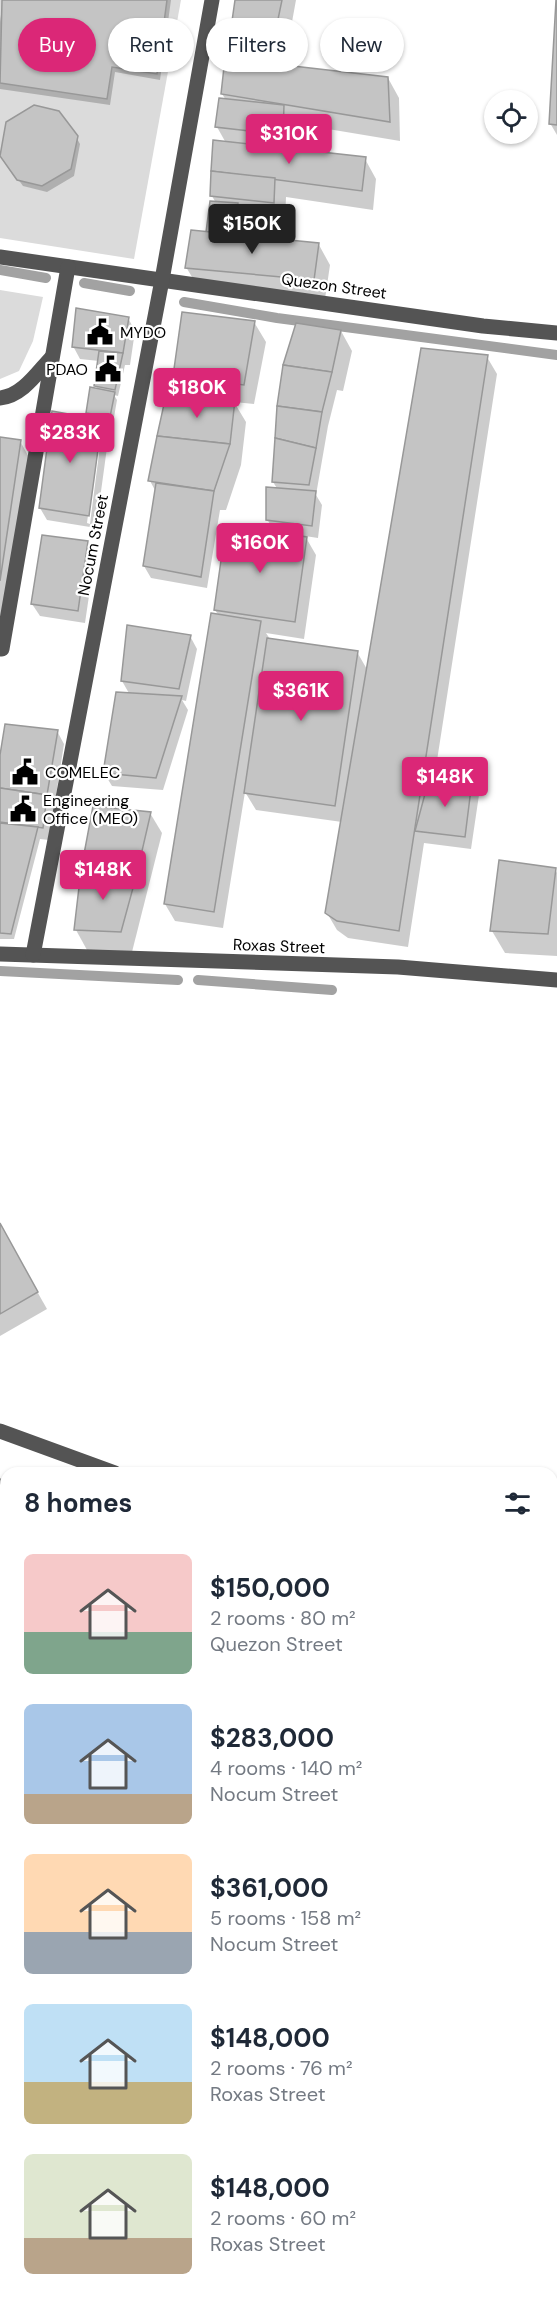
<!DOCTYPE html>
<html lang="en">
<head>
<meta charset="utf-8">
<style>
	:root { --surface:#fff; --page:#f2f2f3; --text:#1f2937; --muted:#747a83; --accent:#db2777 }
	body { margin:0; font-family:"DM Sans",sans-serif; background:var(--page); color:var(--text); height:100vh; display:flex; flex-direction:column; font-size:22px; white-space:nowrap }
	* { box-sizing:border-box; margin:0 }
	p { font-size:20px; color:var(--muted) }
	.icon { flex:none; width:33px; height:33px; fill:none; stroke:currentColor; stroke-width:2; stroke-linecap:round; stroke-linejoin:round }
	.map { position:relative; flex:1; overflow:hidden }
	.side { position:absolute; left:0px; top:1467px; width:558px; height:836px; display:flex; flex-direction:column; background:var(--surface); border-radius:18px 18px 0 0; box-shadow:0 2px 4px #0004 }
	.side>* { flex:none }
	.guide { position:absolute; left:18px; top:18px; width:522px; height:54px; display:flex; gap:12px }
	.tools { position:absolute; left:484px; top:90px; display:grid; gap:12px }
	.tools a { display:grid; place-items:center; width:54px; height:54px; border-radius:50%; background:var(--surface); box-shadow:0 2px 4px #0004; font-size:30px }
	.price { position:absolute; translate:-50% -51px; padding:0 14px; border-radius:6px; background:var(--accent); color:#fff; font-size:20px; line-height:39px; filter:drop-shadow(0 2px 3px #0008) }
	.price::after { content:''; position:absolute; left:50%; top:36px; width:18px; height:14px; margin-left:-9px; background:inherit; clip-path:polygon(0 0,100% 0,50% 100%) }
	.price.selected { background:#222; color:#fff }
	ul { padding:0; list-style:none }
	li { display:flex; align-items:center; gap:18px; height:150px; padding:0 24px }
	li span { display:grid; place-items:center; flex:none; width:168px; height:120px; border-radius:9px; color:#555 }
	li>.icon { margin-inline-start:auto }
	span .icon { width:72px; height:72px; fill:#fffc; stroke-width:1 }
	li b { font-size:26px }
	h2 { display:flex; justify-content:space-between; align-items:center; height:72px; padding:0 24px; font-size:26px }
	.tag { padding:0 21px; border-radius:27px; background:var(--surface); box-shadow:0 2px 4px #0004; font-size:21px; line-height:54px }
	.tag.selected { background:var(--accent); color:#fff }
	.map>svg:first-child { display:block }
</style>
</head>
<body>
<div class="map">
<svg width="557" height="2302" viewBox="0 0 557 2302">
	<rect width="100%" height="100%" fill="#fff"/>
	<!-- green -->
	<g fill="#dbdbdb">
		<path d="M0,0H181L134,259L0,238Z"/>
		<path d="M0,290L43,297L33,341L19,371L0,379Z"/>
	</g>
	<!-- shadow -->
	<g fill="#0003" fill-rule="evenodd">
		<path d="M3,0H171L160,80L115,72L110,105L0,89V22Z"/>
		<path d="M236,0H296L284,66L388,78L399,98L400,141L292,123L294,126V151L365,159L376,179L373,210L286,197L285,222L244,218L248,224L247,237L319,245L330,265L325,299L198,287L186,267L207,233L216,203L212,196L226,143L217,127L220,99L226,100L222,94Z"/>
		<path d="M557,8V135L550,123Z"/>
		<path d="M76,137L80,144L74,176L47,192L23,186L5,161Z"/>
		<path d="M183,314L254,322L266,342L254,404L234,402L246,422L241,465L226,510H220L207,588L151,578L144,566L156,492L150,481L187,398L174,376Z"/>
		<path d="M128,318L135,331L130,365H125L118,396L114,395L117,400L113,423L101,421L109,433L96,528L47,520L40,508L92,419L88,412L98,390L95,385L99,361L80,359L73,346ZM99,430H102L90,524L87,523Z"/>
		<path d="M341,331L352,351L343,391L337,390L328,426L316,495L322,505L318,538L305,536L316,555L304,639L266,633L270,639L357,652L368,671L487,357L497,374L434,780L471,783L479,795L471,849L424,843L408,947L348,938L337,930L327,913L342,822L256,810L245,792L223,928L175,921L165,904L219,616L215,610L276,534L267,519L278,490L273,482Z"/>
		<path d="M0,438L20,441L31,461L0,638Z"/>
		<path d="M87,542L95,555L85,623L40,616L32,604Z"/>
		<path d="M190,636L197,649L186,701L182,700L188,710L163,790L112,786L104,773L130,695L122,681Z"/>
		<path d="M57,731L64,744L49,840L40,839L14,939H0V768Z"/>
		<path d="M150,813L162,833L132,952L87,950L76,930Z"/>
		<path d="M555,869L557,873V956L505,953L492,931Z"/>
		<path d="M0,1226L47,1309L0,1336Z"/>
		<path d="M0,1481L6,1483V1700L0,1713Z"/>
		<path d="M552,1574L557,1575V1653L552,1652Z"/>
		<path d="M6,1759V1899L0,1896V1773Z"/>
		<path d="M0,1969L6,1972V2049L0,2047Z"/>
		<path d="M0,2207L6,2210V2296H93L90,2302H0Z"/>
	</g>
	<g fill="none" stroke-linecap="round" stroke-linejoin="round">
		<!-- stream -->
		<g stroke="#a2a2a2" stroke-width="10">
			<path d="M0,270L46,278"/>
			<path d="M84,283L130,291"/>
			<path d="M184,302L277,318L557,355"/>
			<path d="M0,971L178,980"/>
			<path d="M198,980L332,990"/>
		</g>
	</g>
	<!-- building -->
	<g fill="#c4c4c4" stroke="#989898" stroke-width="1.5">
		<path d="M2,0H167L157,74L112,67L107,99L0,83Z"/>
		<path d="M235,0H282L276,29L231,28Z"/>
		<path d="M556,0H557V125L549,124Z"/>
		<path d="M231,28L276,29L270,63L225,58Z"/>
		<path d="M225,58L388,77L390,122L221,94Z"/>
		<path d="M219,98L284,105L283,135L215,127Z"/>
		<path d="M34,105L59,111L78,136L71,169L42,186L17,180L0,156L6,122Z"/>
		<path d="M213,140L366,157L362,191L211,171Z"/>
		<path d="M211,171L275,178L274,203L210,196Z"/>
		<path d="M210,201L238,203L235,235L206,232Z"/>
		<path d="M191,230L319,243L314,280L185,268Z"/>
		<path d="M76,308L129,317L123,353L72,347Z"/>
		<path d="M182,312L255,321L244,385L173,376Z"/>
		<path d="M296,323L341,330L332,372L283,365Z"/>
		<path d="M421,348L488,355L399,931L337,921L325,913Z"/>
		<path d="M99,351L123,353L115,390L94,386Z"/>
		<path d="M283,365L332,372L322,412L277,406Z"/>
		<path d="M90,387L115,392L110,417L86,413Z"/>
		<path d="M166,395L235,400L230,444L157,436Z"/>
		<path d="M277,406L322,412L316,448L275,438Z"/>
		<path d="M52,411L102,420L89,516L39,508Z"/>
		<path d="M157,436L230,444L214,491L148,481Z"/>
		<path d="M0,437L21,440L0,581Z"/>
		<path d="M275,438L316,448L309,485L272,482Z"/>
		<path d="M156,483L214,491L201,577L143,566Z"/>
		<path d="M266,487L316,491L312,526L266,520Z"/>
		<path d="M226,525L307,537L295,622L214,610Z"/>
		<path d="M42,535L88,541L78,611L31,604Z"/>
		<path d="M211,613L261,621L214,912L164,904Z"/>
		<path d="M127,625L191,635L179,689L121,681Z"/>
		<path d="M267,638L358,651L335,806L244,793Z"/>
		<path d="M116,692L182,696L156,778L103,773Z"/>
		<path d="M5,724L58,730L47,795L0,788V755Z"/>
		<path d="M429,779L472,781L465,837L415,831Z"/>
		<path d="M0,788L47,795L43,828L0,822Z"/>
		<path d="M93,806L151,812L136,877L81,870Z"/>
		<path d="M0,823L38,827L11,934L0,933Z"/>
		<path d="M499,860L556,868L548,934L490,931Z"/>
		<path d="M81,870L136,877L121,932L74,930Z"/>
		<path d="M0,1223L38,1292L0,1314Z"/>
		<path d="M0,1479L6,1482V1661L0,1675Z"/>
		<path d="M552,1572L557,1574V1639L552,1638Z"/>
		<path d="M6,1755V1889L0,1885V1769Z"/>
		<path d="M0,1967L6,1970V2037L0,2034Z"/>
		<path d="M0,2205L6,2208V2296H71L68,2302H0Z"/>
		<path d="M262,2296H394L393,2302H261Z"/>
	</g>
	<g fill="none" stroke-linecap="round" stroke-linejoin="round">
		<!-- minor -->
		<g stroke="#545454" stroke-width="15">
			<path d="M0,257L483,326L557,333"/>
			<path d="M0,398C22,396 37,373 51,358"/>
			<path d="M0,649H2L68,267"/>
			<path d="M0,954L398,967L557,980"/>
			<path d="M33,955L162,280L212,0"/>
			<path d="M0,1431L115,1473"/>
			<path d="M0,2109L6,2111"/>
		</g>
	</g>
	<!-- icons -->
	<defs>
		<g id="civic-bare" transform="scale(2.07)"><path d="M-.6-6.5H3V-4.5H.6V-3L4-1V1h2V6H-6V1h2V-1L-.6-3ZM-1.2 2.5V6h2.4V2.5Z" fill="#000" stroke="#fff" stroke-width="2.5" paint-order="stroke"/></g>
	</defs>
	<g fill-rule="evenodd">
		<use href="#civic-bare" x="100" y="332"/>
		<use href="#civic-bare" x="108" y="369"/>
		<use href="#civic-bare" x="25" y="772"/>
		<use href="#civic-bare" x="23" y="809"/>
	</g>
	<g text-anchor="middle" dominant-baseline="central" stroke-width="4.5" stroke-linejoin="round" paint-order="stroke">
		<!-- street labels -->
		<g font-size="16" fill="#000" stroke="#fff">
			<text transform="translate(334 286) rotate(8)">Quezon Street</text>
			<text transform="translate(93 545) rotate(-79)">Nocum Street</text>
			<text transform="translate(279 946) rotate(2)">Roxas Street</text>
		</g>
		<!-- poi labels -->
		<g font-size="16" fill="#000" stroke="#fff" text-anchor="start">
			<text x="120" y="332">MYDO</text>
			<text x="88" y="369" text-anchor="end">PDAO</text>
			<text x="45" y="772">COMELEC</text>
			<text x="43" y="800">Engineering<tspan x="43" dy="18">Office (MEO)</tspan></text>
		</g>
	</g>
</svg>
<div class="tools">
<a><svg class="icon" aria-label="locate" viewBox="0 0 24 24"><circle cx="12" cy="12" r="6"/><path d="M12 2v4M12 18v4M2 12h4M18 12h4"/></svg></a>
</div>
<b class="price" style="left:289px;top:165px">$310K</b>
<b class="price selected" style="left:252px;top:255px">$150K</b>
<b class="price" style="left:197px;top:419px">$180K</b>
<b class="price" style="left:70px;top:464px">$283K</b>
<b class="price" style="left:260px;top:574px">$160K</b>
<b class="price" style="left:301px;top:722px">$361K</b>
<b class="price" style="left:445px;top:808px">$148K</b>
<b class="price" style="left:103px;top:901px">$148K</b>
<div class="guide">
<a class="tag selected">Buy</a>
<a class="tag">Rent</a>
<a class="tag">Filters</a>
<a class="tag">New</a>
</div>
<section class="side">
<h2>8 homes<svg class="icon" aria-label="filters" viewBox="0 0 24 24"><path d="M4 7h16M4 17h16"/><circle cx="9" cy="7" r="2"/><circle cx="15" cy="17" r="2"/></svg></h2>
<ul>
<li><span style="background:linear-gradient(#f6c9c9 65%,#7fa58c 0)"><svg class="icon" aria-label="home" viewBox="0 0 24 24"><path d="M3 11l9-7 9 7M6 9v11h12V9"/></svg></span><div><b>$150,000</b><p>2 rooms · 80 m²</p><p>Quezon Street</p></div></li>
<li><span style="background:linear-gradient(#a9c7e8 75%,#b9a48a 0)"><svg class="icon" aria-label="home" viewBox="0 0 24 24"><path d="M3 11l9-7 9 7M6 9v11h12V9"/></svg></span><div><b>$283,000</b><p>4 rooms · 140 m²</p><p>Nocum Street</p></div></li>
<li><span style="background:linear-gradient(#ffd9b3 65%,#9aa5b1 0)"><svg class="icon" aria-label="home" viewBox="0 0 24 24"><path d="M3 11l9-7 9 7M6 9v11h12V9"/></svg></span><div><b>$361,000</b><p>5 rooms · 158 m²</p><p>Nocum Street</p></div></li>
<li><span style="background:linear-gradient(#bfe0f5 65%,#c2b280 0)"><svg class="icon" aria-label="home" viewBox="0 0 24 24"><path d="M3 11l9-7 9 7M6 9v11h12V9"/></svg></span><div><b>$148,000</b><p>2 rooms · 76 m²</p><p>Roxas Street</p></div></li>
<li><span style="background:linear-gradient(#dfe7d0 70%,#b9a48a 0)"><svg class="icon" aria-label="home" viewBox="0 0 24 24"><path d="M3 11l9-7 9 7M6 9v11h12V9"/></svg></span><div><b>$148,000</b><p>2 rooms · 60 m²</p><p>Roxas Street</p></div></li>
</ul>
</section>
</div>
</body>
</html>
